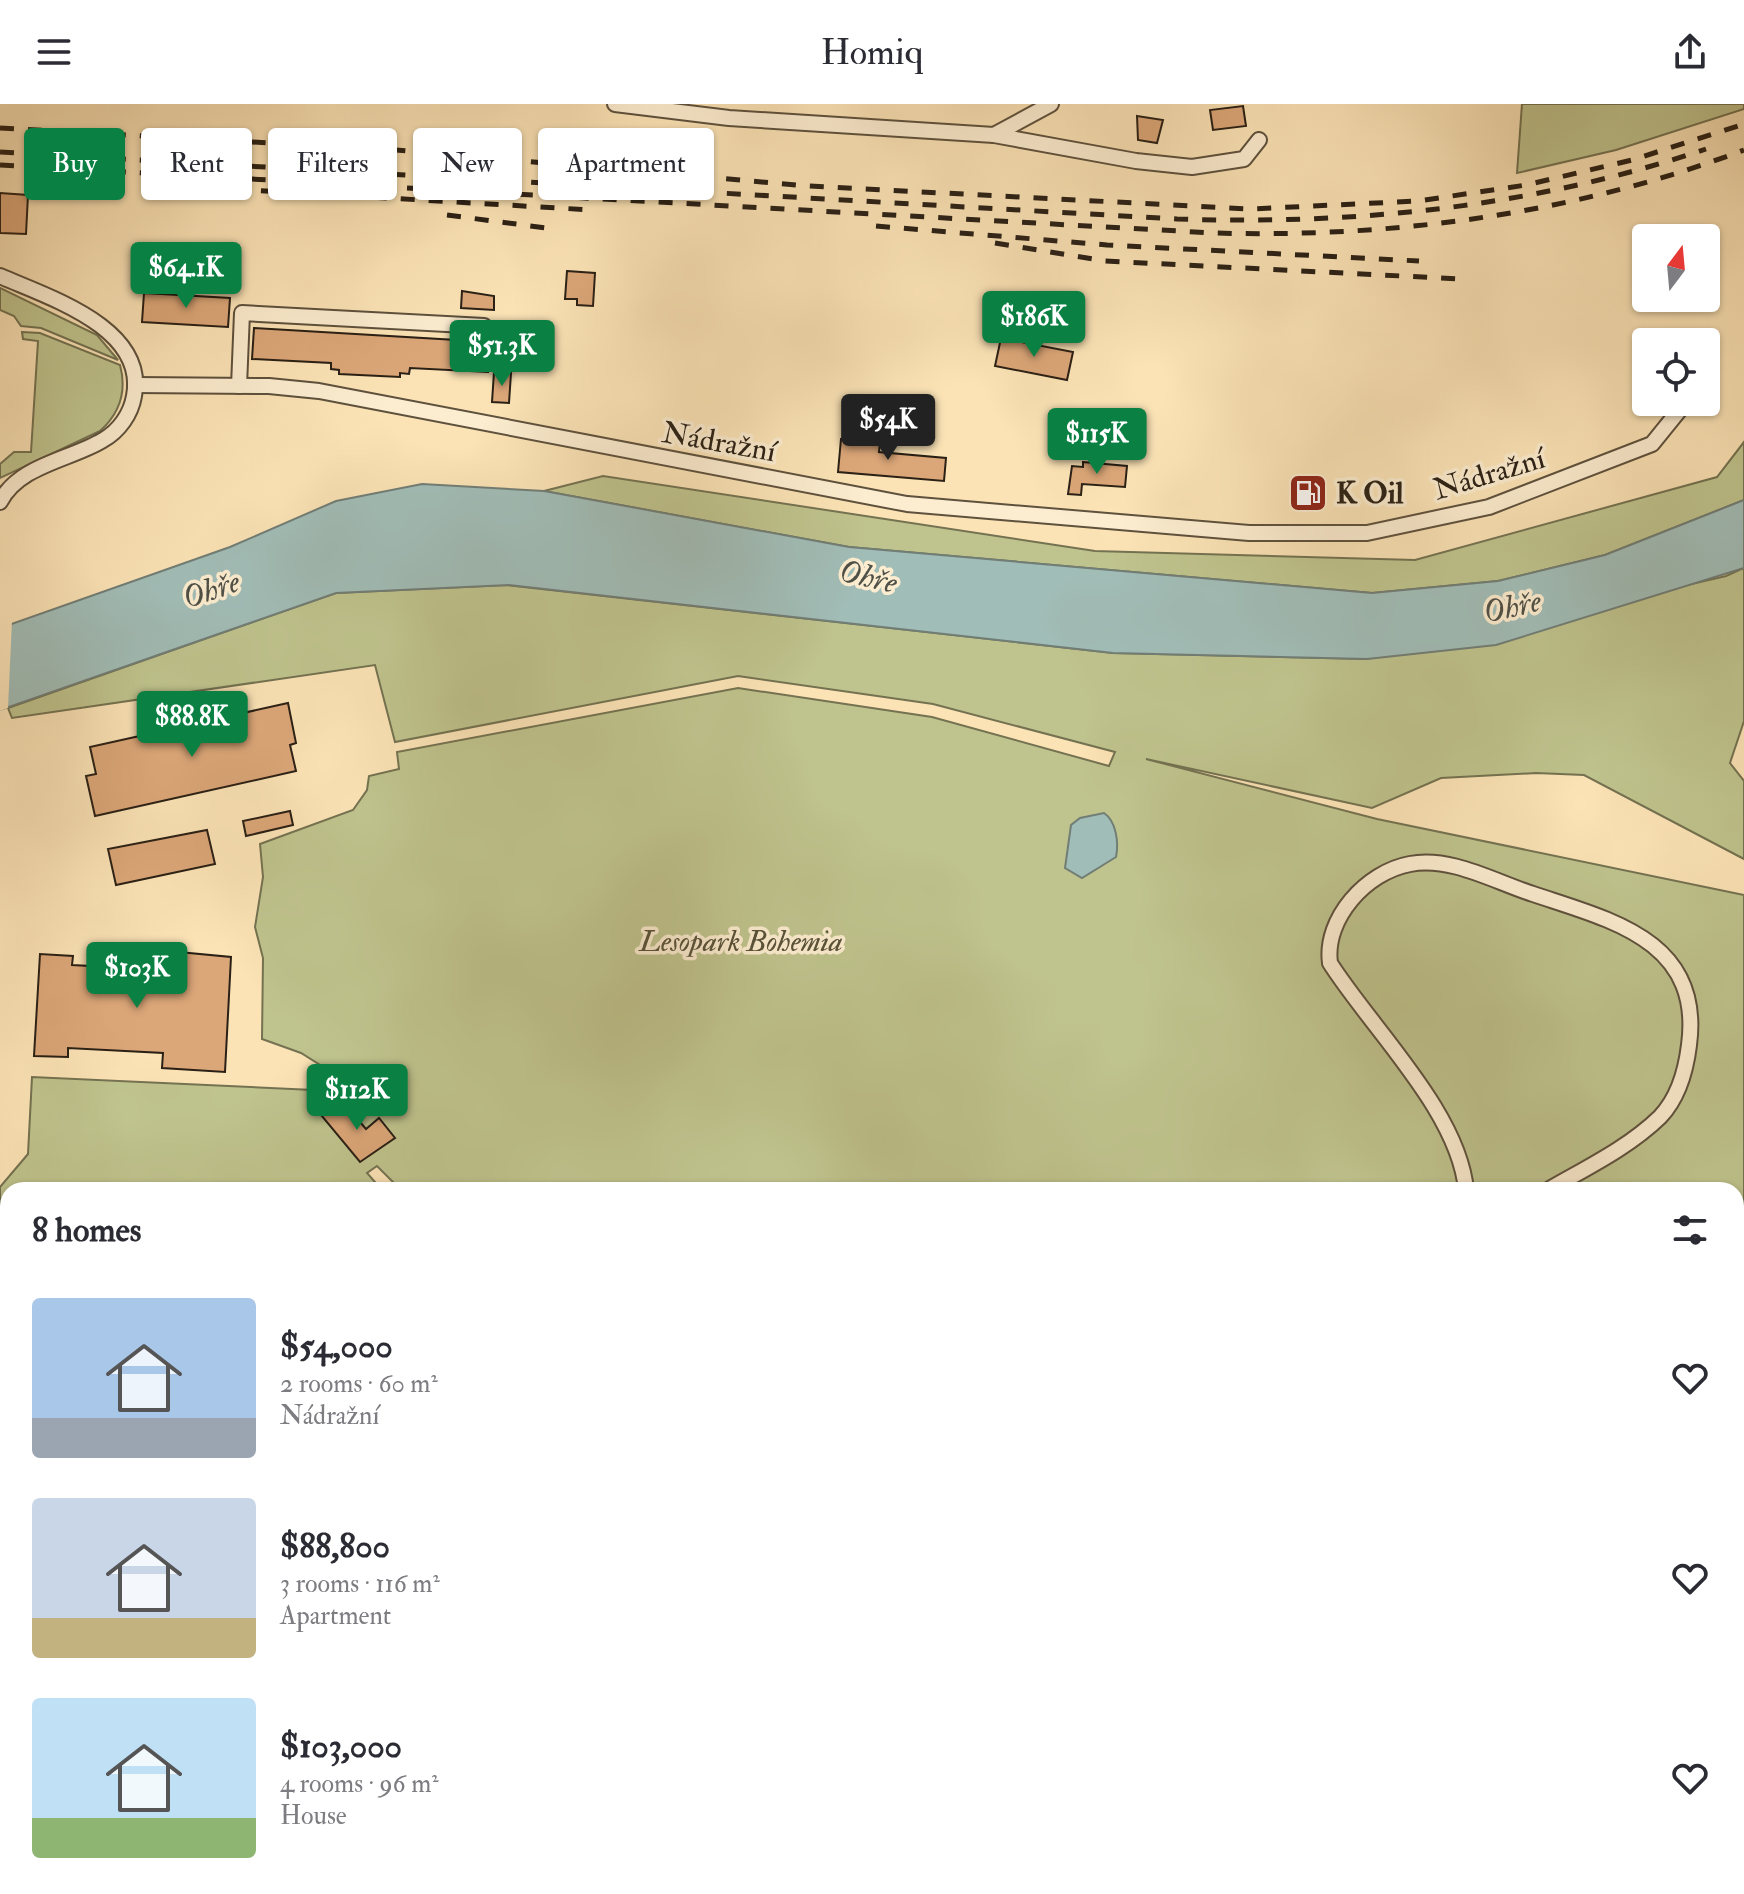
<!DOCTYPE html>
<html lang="en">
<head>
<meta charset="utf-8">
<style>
	:root { --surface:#fff; --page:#f2f2f3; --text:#2b2b33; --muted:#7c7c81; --accent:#0b8043 }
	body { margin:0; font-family:"IM FELL Double Pica",serif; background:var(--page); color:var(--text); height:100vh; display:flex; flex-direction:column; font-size:30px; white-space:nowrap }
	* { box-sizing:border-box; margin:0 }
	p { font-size:26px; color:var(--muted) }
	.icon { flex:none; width:44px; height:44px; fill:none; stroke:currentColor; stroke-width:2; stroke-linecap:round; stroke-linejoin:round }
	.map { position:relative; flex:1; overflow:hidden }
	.drawer { position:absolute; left:0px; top:1078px; width:1744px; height:712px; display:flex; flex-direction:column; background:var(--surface); border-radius:24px 24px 0 0; box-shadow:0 2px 6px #0004 }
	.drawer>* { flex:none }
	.top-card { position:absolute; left:24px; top:24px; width:800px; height:72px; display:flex; gap:16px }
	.needle { width:52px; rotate:16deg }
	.fabs { position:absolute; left:1632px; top:120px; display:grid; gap:16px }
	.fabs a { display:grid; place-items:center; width:88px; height:88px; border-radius:8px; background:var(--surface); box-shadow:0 2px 6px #0004; font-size:40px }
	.price { position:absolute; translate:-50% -68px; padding:0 18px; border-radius:8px; background:var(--accent); color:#fff; font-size:26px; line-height:52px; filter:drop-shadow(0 2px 4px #0008) }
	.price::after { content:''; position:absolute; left:50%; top:48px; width:24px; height:18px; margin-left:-12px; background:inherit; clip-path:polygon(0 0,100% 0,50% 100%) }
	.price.selected { background:#222; color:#fff }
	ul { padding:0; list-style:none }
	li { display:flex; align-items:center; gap:24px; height:200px; padding:0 32px }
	li span { display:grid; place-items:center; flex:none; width:224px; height:160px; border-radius:8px; color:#555 }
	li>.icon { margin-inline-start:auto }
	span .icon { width:96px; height:96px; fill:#fffc; stroke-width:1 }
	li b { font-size:34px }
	h2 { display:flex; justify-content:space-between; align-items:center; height:96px; padding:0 32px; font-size:34px }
	.pill { padding:0 28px; border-radius:8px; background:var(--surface); box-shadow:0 2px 6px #0004; font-size:28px; line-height:72px }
	.pill.selected { background:var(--accent); color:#fff }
	header { display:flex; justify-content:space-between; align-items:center; height:104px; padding:0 32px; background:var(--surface); font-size:36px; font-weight:600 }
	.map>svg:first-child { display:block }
</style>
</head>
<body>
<header><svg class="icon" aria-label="menu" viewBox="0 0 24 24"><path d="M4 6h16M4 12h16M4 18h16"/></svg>Homiq<svg class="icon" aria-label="share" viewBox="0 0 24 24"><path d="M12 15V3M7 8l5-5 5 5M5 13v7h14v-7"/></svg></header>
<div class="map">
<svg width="1744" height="1790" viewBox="0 0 1744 1790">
	<rect width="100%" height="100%" fill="#fbe3b6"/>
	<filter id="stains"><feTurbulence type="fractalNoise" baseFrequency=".0025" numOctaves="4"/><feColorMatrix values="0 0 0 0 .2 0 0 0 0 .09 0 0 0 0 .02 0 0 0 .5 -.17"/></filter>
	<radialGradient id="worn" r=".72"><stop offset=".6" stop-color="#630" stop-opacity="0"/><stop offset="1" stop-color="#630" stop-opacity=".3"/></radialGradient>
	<!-- green -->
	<g fill="#bfc38d" stroke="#747251" stroke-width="2">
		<path d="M1522,0H1744V5L1616,46L1517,69Z"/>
		<path d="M0,184L97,231L118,256L41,224L21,222L14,212L0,206Z"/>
		<path d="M22,228L40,229L120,261C127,287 120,309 100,327L0,374V360L14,348H31L38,237L23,235Z"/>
		<path d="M1744,338V396L1605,451L1498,477L1372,489L849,443L544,387L603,372L1095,447L1415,456L1717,373Z"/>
		<path d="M1744,464V617L1730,659L1744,677V755L1584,671L1536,669L1441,674L1372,704L1146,655L1377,715L1744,791V1164L1736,1165V1086H401L377,1062L367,1069L382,1086H8V1239H0V1083L28,1050L32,973L313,986L329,1004L363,988L301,949L262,935L263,854L255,823L263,773L260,740L353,706L367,686L369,672L399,665L397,648L738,584L932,613L1109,662L1115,648L933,600L738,572L395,638L375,561L12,614L8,604L336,489L506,481L1113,549L1367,555L1726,472Z"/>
	</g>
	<!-- water -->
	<g fill="#a1bdb7" stroke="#717e76" stroke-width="2">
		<path d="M422,380L544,387L849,443L1372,489L1498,477L1605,451L1744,396V464L1496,541L1367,555L1113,549L509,481L336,489L0,606V524L230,443L336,397Z"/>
		<path d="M1104,709C1116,717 1119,738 1116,753L1082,774L1065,764L1071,721L1080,714Z"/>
	</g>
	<!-- pier -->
	<path fill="#fbe3b6" d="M12,516L8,604L0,607V520Z"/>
	<!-- building -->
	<g fill="#dba678" stroke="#2a2015" stroke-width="2">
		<path d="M1243,2L1246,22L1213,26L1210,6Z"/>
		<path d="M1137,12L1163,16L1157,39L1138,36Z"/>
		<path d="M0,89L28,91L26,130L0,129Z"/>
		<path d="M567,167L595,169L593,202L577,201V195H565Z"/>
		<path d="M462,187L494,192V206L461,204Z"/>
		<path d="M144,189L230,194L228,223L142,218Z"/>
		<path d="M254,224L490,238L488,268L410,264L409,270L400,269V273L339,270V266L331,265V259L252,255Z"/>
		<path d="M1001,234L1073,248L1067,276L995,262Z"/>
		<path d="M494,268L511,269L509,299L492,298Z"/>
		<path d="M841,335L880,339L879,348L946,354L944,377L838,368Z"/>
		<path d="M1083,358L1127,362L1125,383L1082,380L1081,391L1068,390L1072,362L1083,363Z"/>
		<path d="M288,599L296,639L290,641L296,667L95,712L86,672L96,670L90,643Z"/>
		<path d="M290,707L293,721L246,732L243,717Z"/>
		<path d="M207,726L215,760L116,781L108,745Z"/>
		<path d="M168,847L231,853L225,968L162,964L163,949L68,944V953L34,952L40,850L73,852L72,861L167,866Z"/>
		<path d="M341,996L366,1025L379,1014L395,1034L360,1058L321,1011Z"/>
	</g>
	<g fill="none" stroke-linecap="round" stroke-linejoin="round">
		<!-- minor casing -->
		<g stroke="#5e513d" stroke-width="18">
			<g id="minor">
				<path d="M615,0L729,14L994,31L1136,57L1192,63L1244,55L1259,36"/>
				<path d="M994,31L1051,0"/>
				<path d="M0,172C50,194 147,224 134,292C131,310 119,327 103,336C70,356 19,361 0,398"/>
				<path d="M1706,274L1708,272"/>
				<path d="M135,281L269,282L319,287L907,400L1249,429H1367L1489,403L1652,340L1686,298"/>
				<path d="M239,282L242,209L484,222"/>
				<path d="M1466,1086C1459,1008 1372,925 1330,859C1324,815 1366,768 1410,760C1451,752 1495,778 1533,790C1610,816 1703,836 1689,941C1686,966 1678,994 1660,1013C1628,1044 1586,1064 1548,1086"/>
				<path d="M0,1332H8"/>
				<path d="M1736,1620L1744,1617"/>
				<path d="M0,1640L8,1642"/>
				<path d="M533,1782L1047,1790"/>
				<path d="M196,1790L198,1782"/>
				<path d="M1234,1790L1296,1782"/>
			</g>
		</g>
		<!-- minor -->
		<use href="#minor" stroke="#fcedd0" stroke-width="14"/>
		<!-- rail -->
		<g stroke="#2a2015" stroke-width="5" stroke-dasharray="14 14" stroke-linecap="butt">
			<path d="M0,24L396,46L808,82L1250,105L1418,97L1526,81L1632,56L1744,20"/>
			<path d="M0,48L1177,115C1358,121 1534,103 1706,45"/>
			<path d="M0,61L359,81"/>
			<path d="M407,84L1214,129C1394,134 1575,110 1744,46"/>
			<path d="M233,85L592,106"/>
			<path d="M447,111L554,125"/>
			<path d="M876,122L1107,141L1419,157"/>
			<path d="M995,139L1105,157L1461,175"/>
		</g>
	</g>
	<!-- icons -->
	<defs>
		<g id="fuel-square" transform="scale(2)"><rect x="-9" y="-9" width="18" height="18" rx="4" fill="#8f2418" stroke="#fcedd0"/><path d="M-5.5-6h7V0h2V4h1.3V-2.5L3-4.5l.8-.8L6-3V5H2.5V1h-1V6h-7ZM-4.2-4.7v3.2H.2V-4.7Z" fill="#fff"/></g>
	</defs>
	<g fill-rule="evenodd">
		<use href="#fuel-square" x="1308" y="389"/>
	</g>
	<g text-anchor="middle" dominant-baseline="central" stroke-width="7" stroke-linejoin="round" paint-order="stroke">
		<!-- street labels -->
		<g font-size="30" fill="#2a2015" stroke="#fcedd0">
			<text transform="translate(719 338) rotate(10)">Nádražní</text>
			<text transform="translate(1489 370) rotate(-17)">Nádražní</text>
		</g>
		<!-- poi labels -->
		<g font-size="30" font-weight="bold" fill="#2a2015" stroke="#fcedd0" text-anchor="start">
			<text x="1336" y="389">K Oil</text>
		</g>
		<!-- park labels -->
		<g font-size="30" font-style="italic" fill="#575139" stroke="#fcedd0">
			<text x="741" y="837">Lesopark Bohemia</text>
		</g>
		<!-- water labels -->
		<g font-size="32" font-style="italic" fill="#4e4f46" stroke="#fcedd0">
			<text transform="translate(868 473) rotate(13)">Ohře</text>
			<text transform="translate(211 486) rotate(-19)">Ohře</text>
			<text transform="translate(1512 503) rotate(-13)">Ohře</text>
		</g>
	</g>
	<rect width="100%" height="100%" filter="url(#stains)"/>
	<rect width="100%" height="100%" fill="url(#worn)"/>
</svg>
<div class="fabs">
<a><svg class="needle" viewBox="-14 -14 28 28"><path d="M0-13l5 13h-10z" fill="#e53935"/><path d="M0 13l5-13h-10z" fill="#7c7c81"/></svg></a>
<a><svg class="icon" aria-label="locate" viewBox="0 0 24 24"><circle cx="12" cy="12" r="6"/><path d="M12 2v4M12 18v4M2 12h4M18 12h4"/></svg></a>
</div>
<b class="price" style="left:186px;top:206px">$64.1K</b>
<b class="price" style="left:1034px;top:255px">$186K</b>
<b class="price" style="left:502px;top:284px">$51.3K</b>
<b class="price selected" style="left:888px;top:358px">$54K</b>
<b class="price" style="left:1097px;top:372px">$115K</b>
<b class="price" style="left:192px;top:655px">$88.8K</b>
<b class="price" style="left:137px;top:906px">$103K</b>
<b class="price" style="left:357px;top:1028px">$112K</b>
<div class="top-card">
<a class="pill selected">Buy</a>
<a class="pill">Rent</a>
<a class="pill">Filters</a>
<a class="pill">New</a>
<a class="pill">Apartment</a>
</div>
<section class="drawer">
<h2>8 homes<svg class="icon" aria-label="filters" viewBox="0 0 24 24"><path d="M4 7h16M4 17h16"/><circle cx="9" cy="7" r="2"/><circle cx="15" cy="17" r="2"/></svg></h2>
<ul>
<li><span style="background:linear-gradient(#a9c7e8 75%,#9aa5b1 0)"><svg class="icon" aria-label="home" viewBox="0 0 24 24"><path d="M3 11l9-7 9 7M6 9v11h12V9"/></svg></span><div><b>$54,000</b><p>2 rooms · 60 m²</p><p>Nádražní</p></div><svg class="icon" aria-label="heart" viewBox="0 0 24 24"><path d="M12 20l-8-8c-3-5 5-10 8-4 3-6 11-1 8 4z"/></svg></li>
<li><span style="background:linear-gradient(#c9d6e8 75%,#c2b280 0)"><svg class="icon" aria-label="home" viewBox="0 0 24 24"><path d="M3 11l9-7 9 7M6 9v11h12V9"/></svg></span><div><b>$88,800</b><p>3 rooms · 116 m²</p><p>Apartment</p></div><svg class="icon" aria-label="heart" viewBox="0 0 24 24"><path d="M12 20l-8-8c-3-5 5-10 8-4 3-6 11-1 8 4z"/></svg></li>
<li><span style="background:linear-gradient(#bfe0f5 75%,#8fb573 0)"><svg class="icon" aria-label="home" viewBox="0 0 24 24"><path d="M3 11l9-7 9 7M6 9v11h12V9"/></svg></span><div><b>$103,000</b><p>4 rooms · 96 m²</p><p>House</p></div><svg class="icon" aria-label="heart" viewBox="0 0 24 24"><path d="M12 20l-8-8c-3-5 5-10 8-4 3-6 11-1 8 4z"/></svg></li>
</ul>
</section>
</div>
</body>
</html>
